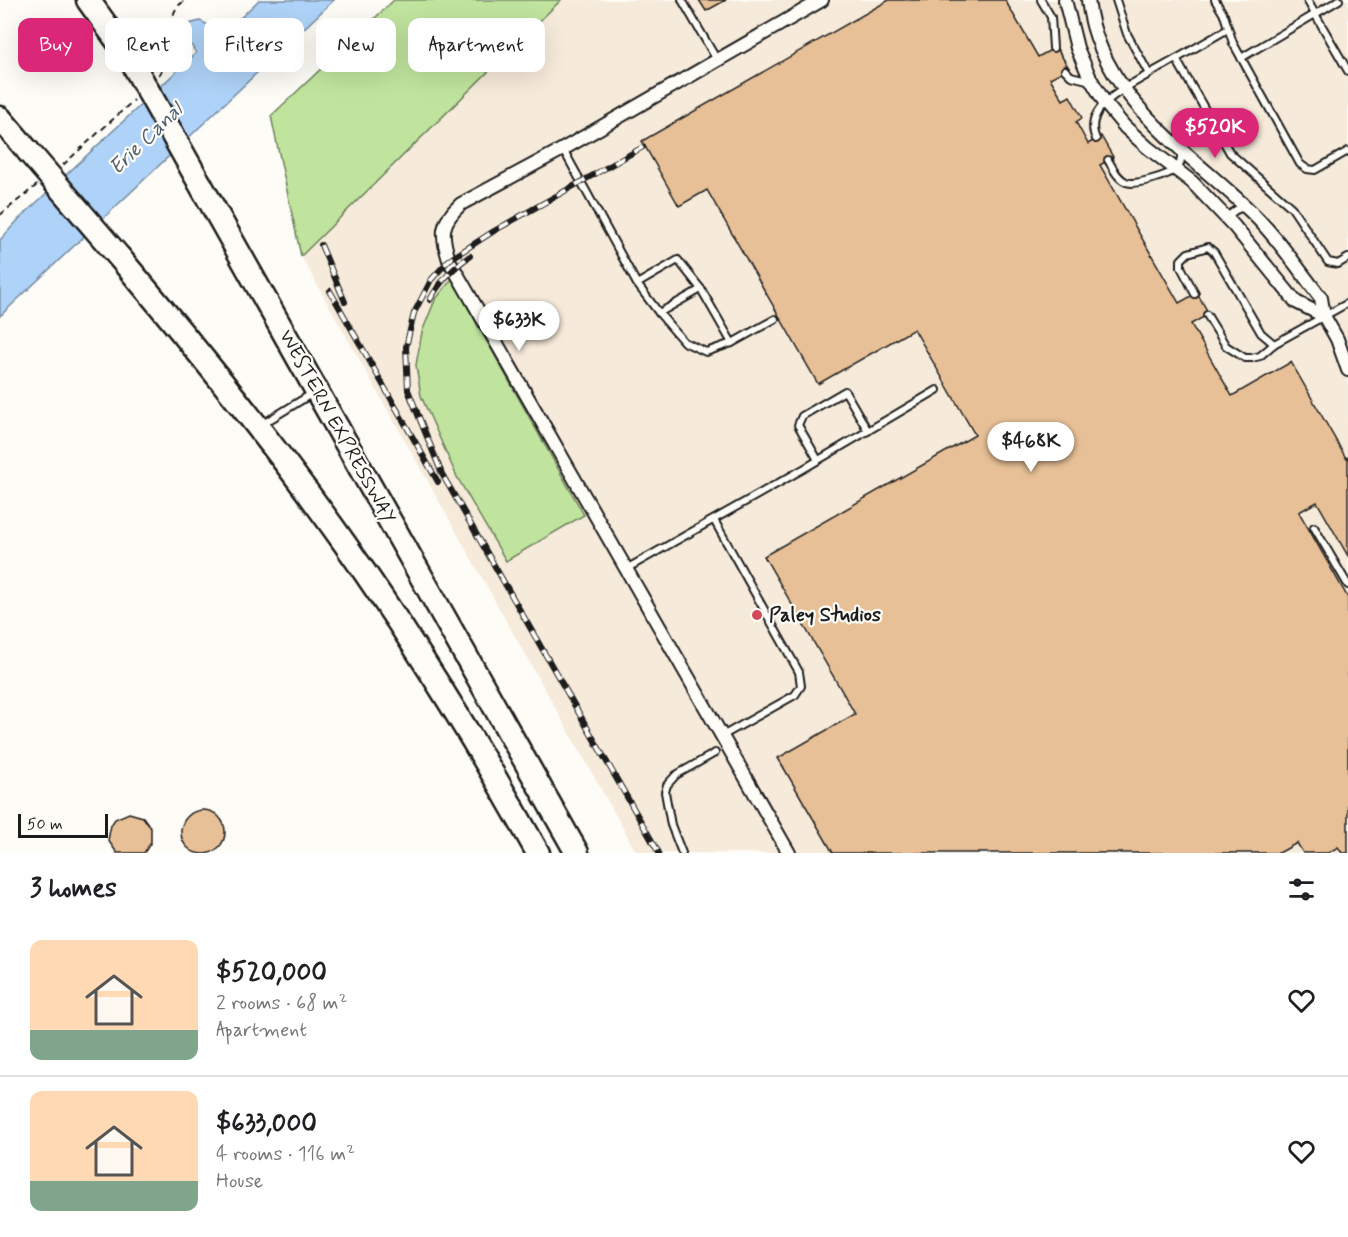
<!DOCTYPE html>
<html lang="en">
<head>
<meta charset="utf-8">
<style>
	:root { --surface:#fff; --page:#f6f6f6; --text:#202124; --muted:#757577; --line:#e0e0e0; --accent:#db2777 }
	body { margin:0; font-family:Mynerve,sans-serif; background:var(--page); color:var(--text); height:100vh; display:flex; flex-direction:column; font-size:22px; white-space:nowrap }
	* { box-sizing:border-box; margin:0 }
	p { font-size:20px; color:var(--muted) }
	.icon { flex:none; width:33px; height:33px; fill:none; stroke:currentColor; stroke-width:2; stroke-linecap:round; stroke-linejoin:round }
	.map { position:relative; height:853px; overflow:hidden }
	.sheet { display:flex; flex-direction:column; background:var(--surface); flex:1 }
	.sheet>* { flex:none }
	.guide { position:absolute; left:18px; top:18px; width:600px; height:54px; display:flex; gap:12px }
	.scale { position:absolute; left:18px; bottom:15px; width:90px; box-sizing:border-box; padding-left:6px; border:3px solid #1c1c1c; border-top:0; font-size:16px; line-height:21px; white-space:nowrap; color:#1c1c1c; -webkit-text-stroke:4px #fdfcf7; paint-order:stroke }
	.price { position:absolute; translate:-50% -51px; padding:0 14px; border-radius:21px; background:#fff; color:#222; font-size:20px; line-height:39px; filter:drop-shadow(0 2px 3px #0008) }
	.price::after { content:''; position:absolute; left:50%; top:36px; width:18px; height:14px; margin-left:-9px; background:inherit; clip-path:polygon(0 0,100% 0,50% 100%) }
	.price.current { background:var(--accent); color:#fff }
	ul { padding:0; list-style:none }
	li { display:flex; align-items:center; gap:18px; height:150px; padding:0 30px }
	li+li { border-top:2px solid var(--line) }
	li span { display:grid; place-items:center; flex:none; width:168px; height:120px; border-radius:12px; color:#555 }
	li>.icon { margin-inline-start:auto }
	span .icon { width:72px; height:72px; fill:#fffc; stroke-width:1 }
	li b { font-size:26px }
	h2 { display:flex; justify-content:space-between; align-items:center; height:72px; padding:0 30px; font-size:26px }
	.chip { padding:0 21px; border-radius:12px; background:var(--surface); box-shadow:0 6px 24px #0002; font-size:21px; line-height:54px }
	.chip.current { background:var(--accent); color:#fff }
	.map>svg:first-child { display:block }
</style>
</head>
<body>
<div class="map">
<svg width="1348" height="853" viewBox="0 0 1348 853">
	<rect width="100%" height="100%" fill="#fdfcf7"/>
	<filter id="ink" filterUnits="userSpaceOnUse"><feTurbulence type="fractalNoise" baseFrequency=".0167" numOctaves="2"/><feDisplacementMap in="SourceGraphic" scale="12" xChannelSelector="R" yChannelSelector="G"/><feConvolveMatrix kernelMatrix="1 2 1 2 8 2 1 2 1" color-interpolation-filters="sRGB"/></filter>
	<g filter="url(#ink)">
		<!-- built -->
		<path fill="#f6eada" d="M561,0H1348V853H637L301,256Z"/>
		<!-- green -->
		<g fill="#c0e49e" stroke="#6e805d" stroke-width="1.5">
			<path d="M394,0H561L301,256L271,116Z"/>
			<path d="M452,279L584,515L506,561L457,477L421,396L416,365L422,332L435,300Z"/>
		</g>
		<!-- water -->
		<path fill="#afd3f8" stroke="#748aa0" stroke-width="1.5" d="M259,0H334L0,316V240L19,219L196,53L185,34L189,24L200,21L217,29L234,24Z"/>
		<!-- building -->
		<g fill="#e7c097" stroke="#1c1c1c" stroke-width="1.5">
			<path d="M699,0H726L706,11Z"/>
			<path d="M889,0H1005L1038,57L1056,47L1069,68L1050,78L1063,100L1070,96L1082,118L1076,122L1088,144L1101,136L1113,157L1100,165L1179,303L1197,293L1209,314L1191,324L1232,396L1291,362L1346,458L1348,457V556L1317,502L1299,512L1348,598V853H1342L1338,847L1328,853H1303L1297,843L1279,853H833L778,758L855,714L764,556L975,435L914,329L818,384L707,190L679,206L642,141Z"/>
			<circle cx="203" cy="832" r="22"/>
			<path d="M129,813L143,817L151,828V842L144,853H117L108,840L111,825L115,819Z"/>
		</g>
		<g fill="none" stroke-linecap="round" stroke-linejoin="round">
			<!-- lane casing -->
			<g stroke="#1c1c1c" stroke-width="10">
				<g id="lane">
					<path d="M682,0L717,60"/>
					<path d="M1041,0L1051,17L1053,48"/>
					<path d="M1116,0L1127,34L1149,74L1176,59L1230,153L1292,208L1328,262L1338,264L1348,258"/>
					<path d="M1215,0L1224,15L1233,43L1300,164L1307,169L1315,170L1348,151"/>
					<path d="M1307,0L1348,71"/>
					<path d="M1241,58L1339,0"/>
					<path d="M1176,59L1228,29"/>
					<path d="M1065,70L1071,76L1091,81"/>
					<path d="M1096,139C1081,107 1128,87 1149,74"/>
					<path d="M563,149L637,284L659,313L701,289L678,260L637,284"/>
					<path d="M1108,160C1113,168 1117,178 1126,182C1135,186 1169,175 1176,169C1182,165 1181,157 1181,151"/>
					<path d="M1227,219C1232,212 1236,208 1244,208"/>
					<path d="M701,289L732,343"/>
					<path d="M1195,294L1181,267V260L1188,253L1208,247L1214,252L1261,333L1274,344"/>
					<path d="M659,313L684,342L706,352L732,343L775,319"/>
					<path d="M1207,315L1226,346L1245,358H1252L1260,356L1274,344L1348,303"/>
					<path d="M261,425L313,393"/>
					<path d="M818,460L798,425L802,416L845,391L868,431"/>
					<path d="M714,520L799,672L801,686L795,695L722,736"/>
					<path d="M1314,527L1348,585"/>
					<path d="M626,569L805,468L937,390"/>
					<path d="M682,853L671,825L665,792L667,785L676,775L715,753"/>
				</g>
			</g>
			<!-- street casing -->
			<g stroke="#1c1c1c" stroke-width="16">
				<g id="street">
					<path d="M1065,0L1077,48L1090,78L1105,103L1125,127L1147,147L1192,182L1234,226L1296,302L1324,316L1337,339L1348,370"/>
					<path d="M1088,0C1099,96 1184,148 1248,209C1274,233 1299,270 1321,298L1324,316"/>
					<path d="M789,853L449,260C441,234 440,223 461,204L563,149L822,0"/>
				</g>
			</g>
			<!-- highway casing -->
			<g stroke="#1c1c1c" stroke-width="27">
				<g id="highway">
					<path d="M88,0L129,57"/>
					<path d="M0,118L28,151"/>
					<path d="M199,182L577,853"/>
					<path d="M120,258C198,351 275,445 345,544C415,643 479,747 538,853"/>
				</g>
			</g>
			<!-- path -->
			<g stroke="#1c1c1c" stroke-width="2" stroke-dasharray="6 4.5" stroke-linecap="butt">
				<path d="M159,75C165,67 168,57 170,48C173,31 167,8 187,0"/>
				<path d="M63,165L134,100"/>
				<path d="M0,215L37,185"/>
			</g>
			<!-- lane -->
			<use href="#lane" stroke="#fdfcf7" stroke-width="6"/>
			<!-- street -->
			<use href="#street" stroke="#fdfcf7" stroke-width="12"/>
			<!-- highway -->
			<use href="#highway" stroke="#fdfcf7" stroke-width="22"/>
			<!-- rail casing -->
			<g stroke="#1c1c1c" stroke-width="6">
				<g id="rail">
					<path d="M643,147L494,231L449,260L431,280L414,313L406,347L408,390L442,474L659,853"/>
					<path d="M321,245L345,302"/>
					<path d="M330,291L438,482"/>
					<path d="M430,300C440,281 453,268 470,256"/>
				</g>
			</g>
			<!-- rail -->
			<use href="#rail" stroke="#fdfcf7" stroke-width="4" stroke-dasharray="11" stroke-linecap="butt"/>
			<!-- highway-bridge casing -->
			<g stroke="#1c1c1c" stroke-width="27" stroke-linecap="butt">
				<g id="highway-bridge">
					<path d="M129,57L199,182"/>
					<path d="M28,151L120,258"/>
				</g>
			</g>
			<!-- highway-bridge -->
			<use href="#highway-bridge" stroke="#fdfcf7" stroke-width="22"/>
		</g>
	</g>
	<!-- markers -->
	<circle fill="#d1495b" stroke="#fdfcf7" stroke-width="2" cx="757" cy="615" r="6"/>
	<g text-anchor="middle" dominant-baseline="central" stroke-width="4.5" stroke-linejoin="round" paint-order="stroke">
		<!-- street labels -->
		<g font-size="20" fill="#1c1c1c" stroke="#fdfcf7">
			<text transform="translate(337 427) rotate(61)">WESTERN EXPRESSWAY</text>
		</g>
		<!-- poi labels -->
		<g font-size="20" font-weight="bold" fill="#1c1c1c" stroke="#fdfcf7" text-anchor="start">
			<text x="769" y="615">Paley Studios</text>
		</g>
		<!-- water labels -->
		<g font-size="21" font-style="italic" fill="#4f5c69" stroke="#fdfcf7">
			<text transform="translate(146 139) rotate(-44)">Erie Canal</text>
		</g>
	</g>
</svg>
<div class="scale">50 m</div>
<b class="price current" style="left:1215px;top:159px">$520K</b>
<b class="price" style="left:519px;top:352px">$633K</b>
<b class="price" style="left:1031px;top:473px">$468K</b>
<div class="guide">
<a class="chip current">Buy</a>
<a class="chip">Rent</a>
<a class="chip">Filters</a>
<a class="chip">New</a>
<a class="chip">Apartment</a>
</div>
</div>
<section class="sheet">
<h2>3 homes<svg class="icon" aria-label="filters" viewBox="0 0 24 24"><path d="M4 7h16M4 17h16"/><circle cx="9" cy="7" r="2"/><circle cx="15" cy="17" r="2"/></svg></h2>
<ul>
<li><span style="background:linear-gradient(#ffd9b3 75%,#7fa58c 0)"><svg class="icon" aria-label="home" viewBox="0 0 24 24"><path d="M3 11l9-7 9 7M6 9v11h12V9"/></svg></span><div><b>$520,000</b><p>2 rooms · 68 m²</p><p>Apartment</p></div><svg class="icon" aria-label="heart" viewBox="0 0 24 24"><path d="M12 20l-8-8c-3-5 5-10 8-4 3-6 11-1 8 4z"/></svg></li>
<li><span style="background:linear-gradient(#ffd9b3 75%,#7fa58c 0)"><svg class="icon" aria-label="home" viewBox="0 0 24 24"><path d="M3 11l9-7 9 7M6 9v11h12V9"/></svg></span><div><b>$633,000</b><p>4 rooms · 116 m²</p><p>House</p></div><svg class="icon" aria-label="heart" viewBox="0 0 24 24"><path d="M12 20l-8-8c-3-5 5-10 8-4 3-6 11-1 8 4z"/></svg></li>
</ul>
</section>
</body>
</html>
